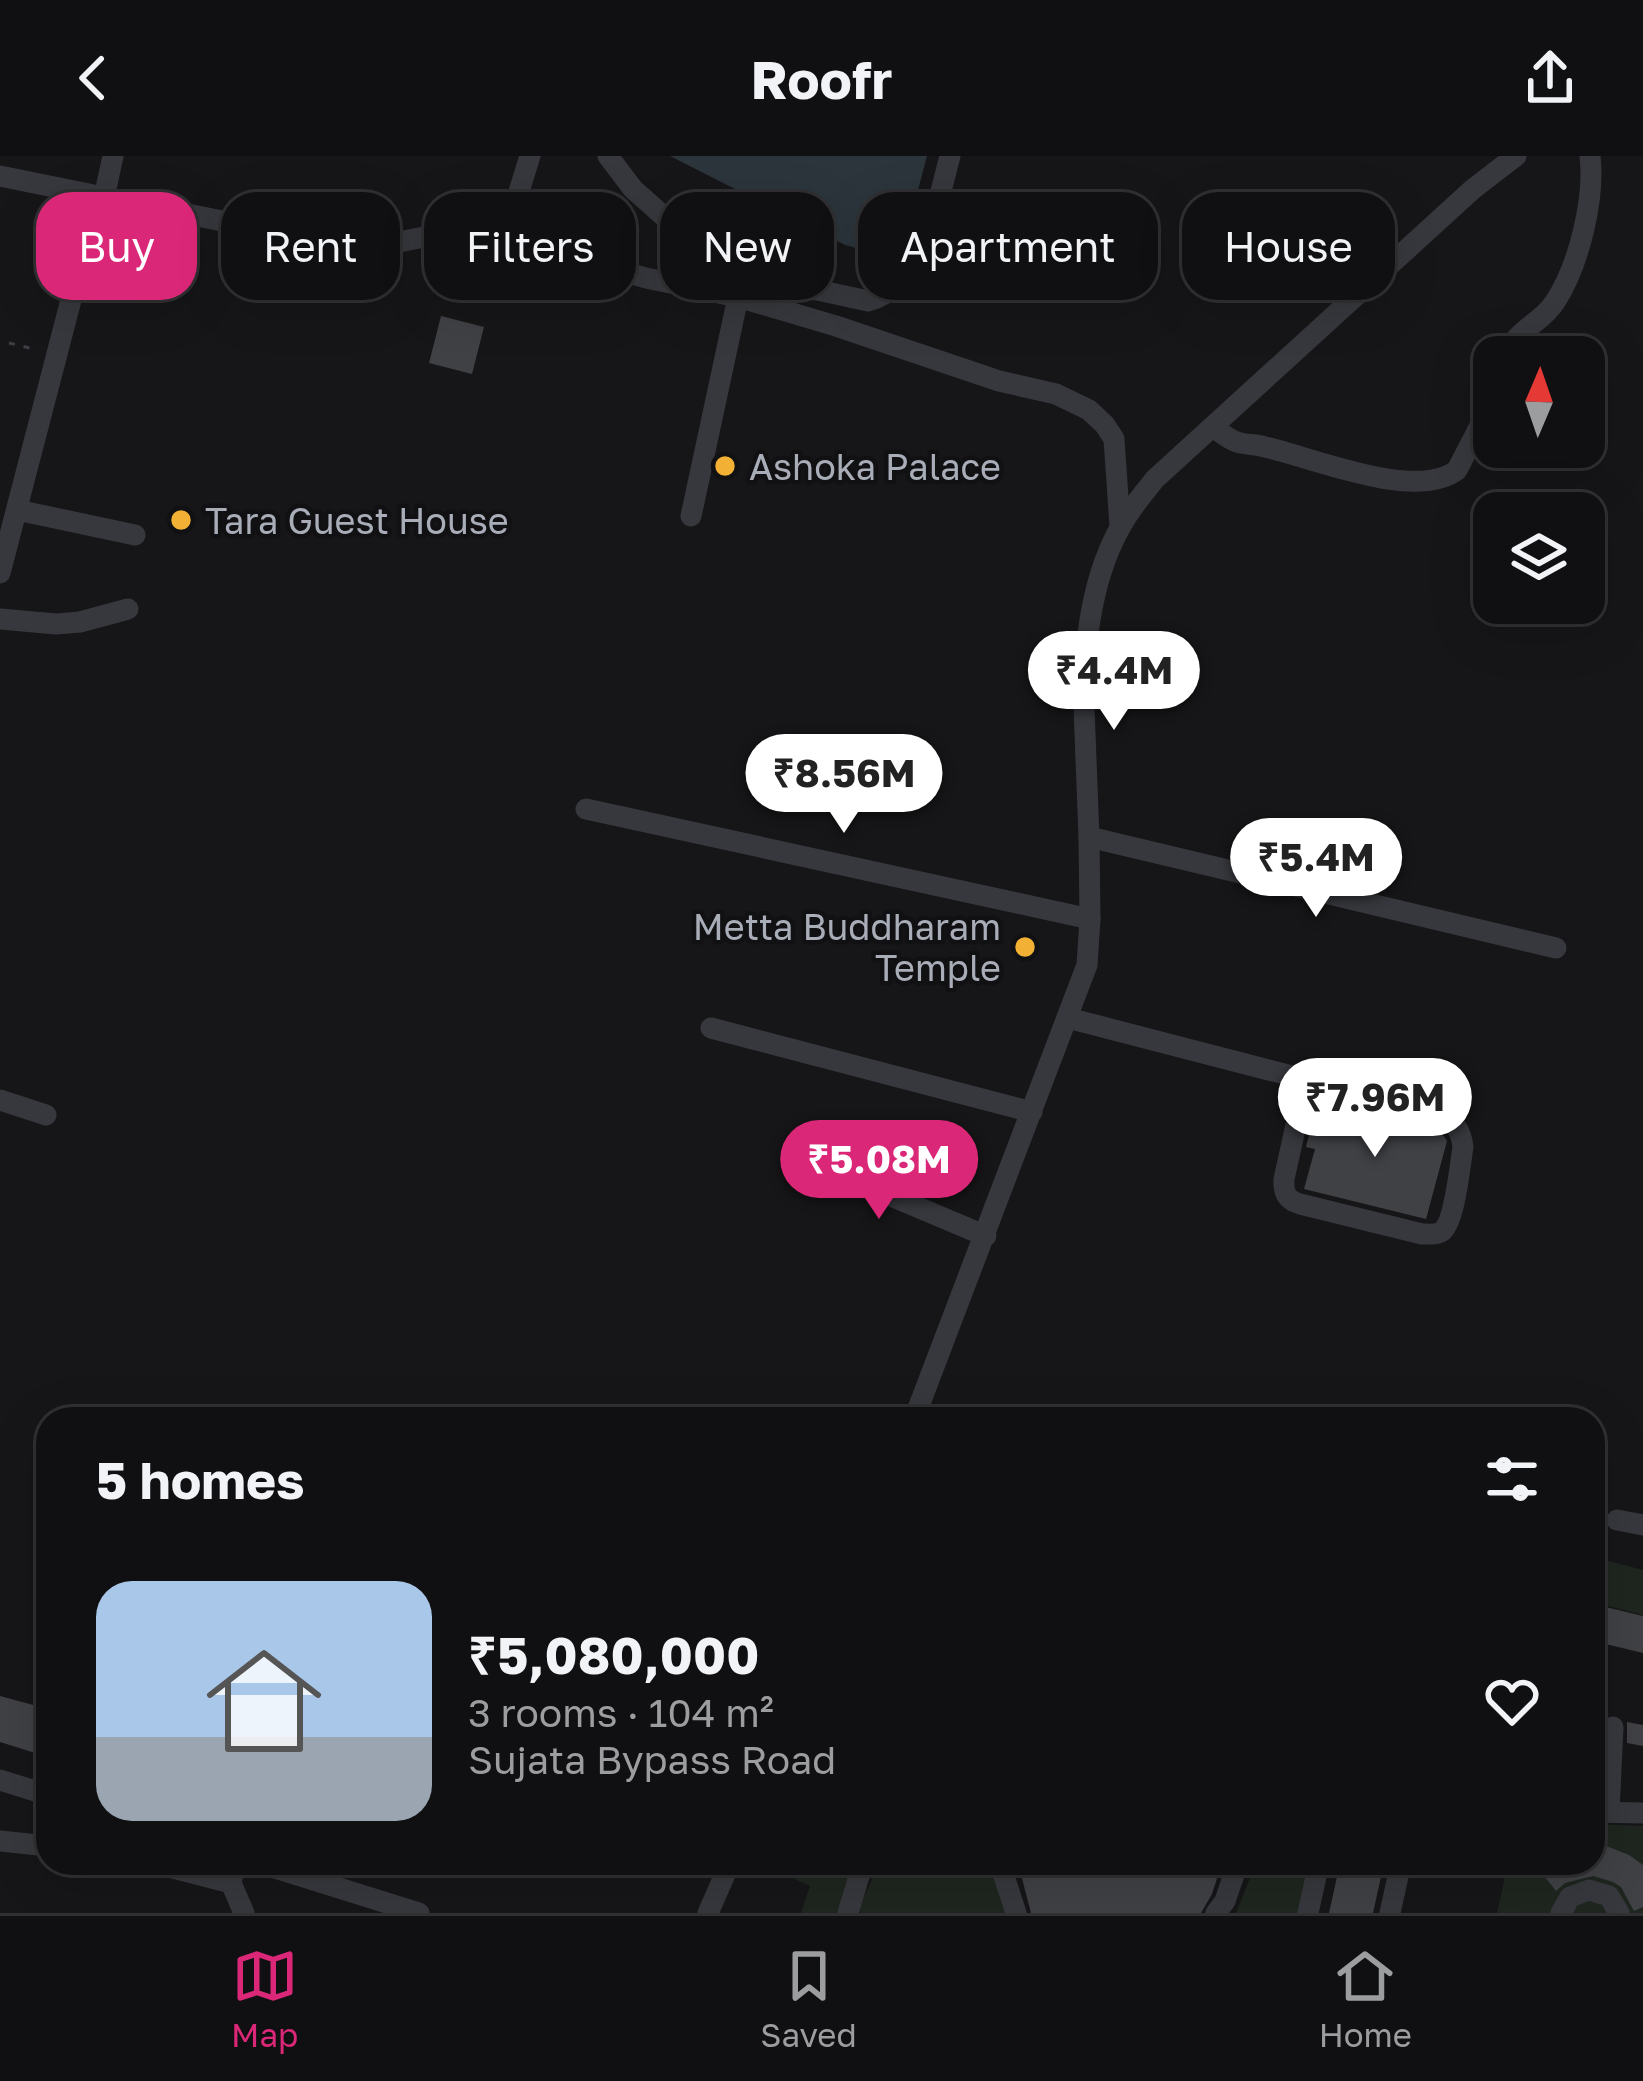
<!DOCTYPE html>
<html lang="en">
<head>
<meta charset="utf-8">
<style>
	:root { --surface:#101012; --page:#1e1e20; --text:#f1f3f6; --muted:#9c9d9f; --line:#303032; --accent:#db2777 }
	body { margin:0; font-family:"Golos Text",sans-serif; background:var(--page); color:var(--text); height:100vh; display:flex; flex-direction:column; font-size:45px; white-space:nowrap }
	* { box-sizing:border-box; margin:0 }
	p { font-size:39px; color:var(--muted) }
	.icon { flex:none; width:66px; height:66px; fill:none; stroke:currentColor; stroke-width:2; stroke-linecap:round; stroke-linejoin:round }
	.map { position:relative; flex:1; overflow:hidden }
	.sheet { position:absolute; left:36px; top:1251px; width:1569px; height:468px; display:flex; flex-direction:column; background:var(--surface); border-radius:36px; box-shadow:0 12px 48px #0002,0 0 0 3px var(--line) }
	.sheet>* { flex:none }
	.banner { position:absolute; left:36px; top:36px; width:1572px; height:108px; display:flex; gap:24px }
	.needle { width:78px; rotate:2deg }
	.controls { position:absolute; left:1473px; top:180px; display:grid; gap:24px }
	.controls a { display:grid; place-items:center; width:132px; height:132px; border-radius:24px; background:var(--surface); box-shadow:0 12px 48px #0002,0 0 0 3px var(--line); font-size:60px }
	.price { position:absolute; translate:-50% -102px; padding:0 27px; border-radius:42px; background:#fff; color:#222; font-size:39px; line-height:78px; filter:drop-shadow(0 3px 6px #0008) }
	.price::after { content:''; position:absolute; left:50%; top:72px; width:36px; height:27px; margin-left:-18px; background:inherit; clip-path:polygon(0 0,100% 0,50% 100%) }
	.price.on { background:var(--accent); color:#fff }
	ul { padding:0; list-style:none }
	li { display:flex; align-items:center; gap:36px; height:300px; padding:0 60px }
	li span { display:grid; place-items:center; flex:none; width:336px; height:240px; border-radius:36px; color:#555 }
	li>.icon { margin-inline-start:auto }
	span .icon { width:144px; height:144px; fill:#fffc; stroke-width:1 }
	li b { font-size:51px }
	h2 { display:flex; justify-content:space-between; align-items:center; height:144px; padding:0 60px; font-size:51px }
	.pill { padding:0 42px; border-radius:36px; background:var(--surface); box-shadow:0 12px 48px #0002,0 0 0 3px var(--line); font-size:42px; line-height:108px }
	.pill.on { background:var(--accent); color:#fff }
	header { display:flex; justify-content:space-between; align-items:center; height:156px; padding:0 60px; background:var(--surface); font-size:54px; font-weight:700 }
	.tab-bar { display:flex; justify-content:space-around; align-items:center; height:168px; border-top:3px solid var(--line); background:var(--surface); font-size:33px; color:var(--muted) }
	.tab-bar a { display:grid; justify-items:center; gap:6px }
	.tab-bar .on { color:var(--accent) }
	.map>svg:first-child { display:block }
</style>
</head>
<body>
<header><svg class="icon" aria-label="back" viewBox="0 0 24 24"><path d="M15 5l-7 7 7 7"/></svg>Roofr<svg class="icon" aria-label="share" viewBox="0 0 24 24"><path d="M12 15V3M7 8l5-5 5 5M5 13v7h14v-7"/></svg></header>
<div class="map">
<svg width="1643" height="1757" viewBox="0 0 1643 1757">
	<rect width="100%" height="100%" fill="#161618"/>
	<!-- green -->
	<g fill="#1e261f">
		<path d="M1593,1401L1643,1414V1459L1593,1446Z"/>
		<path d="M1593,1668L1643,1670V1757H1497L1508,1707H1593Z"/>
		<path d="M769,1707H857L837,1757H801L810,1730L768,1711Z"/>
		<path d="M879,1707H996L1008,1757H861L859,1753Z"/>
		<path d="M1256,1707H1311L1300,1757H1236Z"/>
	</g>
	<!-- water -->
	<path fill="#2c353c" d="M670,0H927L913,53L881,77L871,96L845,89Z"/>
	<!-- building -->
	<g fill="#404145">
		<path d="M441,160L484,171L472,218L429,207Z"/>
		<path d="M1339,948L1433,972L1444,980L1447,985L1426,1063L1304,1033L1315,993L1306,991L1313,962L1319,964L1322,954L1336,958Z"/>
		<path d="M1593,1448L1643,1460V1497L1593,1485Z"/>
		<path d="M0,1540L48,1553V1601L0,1586Z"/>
		<path d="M1627,1566L1643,1569V1590L1627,1587Z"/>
		<path d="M1593,1689H1604L1629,1699L1643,1709V1751L1634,1755L1621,1731L1613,1726L1593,1720L1565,1727L1556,1735L1534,1707H1593Z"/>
		<path d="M1018,1707H1222L1212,1738L1201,1757H1031Z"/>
		<path d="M1340,1707H1384L1373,1757H1329Z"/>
	</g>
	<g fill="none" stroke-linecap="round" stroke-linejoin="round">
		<!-- path -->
		<path stroke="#3d3f44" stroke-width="3" stroke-dasharray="6 9" stroke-linecap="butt" d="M9,187L38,194"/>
		<!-- minor -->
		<g stroke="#37383d" stroke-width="21">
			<path d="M608,0L633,33L704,96L745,110L743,118L868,145C886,141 894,129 910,123L927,90L950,0"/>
			<path d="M0,20L222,65L331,93L369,92L449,76L488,77L646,122L738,141L836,170L999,225L1056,238L1089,254L1105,269L1114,283L1120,370"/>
			<path d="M505,81L530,0"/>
			<path d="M1506,201C1516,172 1540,169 1555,146C1579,109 1595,43 1590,0"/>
			<path d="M1213,271C1220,276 1228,283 1237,286C1245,289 1256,288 1265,291C1311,301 1416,346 1457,314L1487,256L1494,236"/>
			<path d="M17,354L135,379"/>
			<path d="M691,360L740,132"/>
			<path d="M0,417L71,144L104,42L113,0"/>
			<path d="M0,463L56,468L80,466L128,453"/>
			<path d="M586,653L1090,763"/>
			<path d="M1089,681L1556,792"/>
			<path d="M1068,862L1439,958C1455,966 1461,974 1463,991C1460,1008 1455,1067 1441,1076C1436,1079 1428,1078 1422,1078L1300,1048C1286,1044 1283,1036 1284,1023L1306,924"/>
			<path d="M711,872L1032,956"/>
			<path d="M0,944L46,959"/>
			<path d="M794,999L986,1080"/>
			<path d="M914,1263L1087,809L1090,763L1089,681L1083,526C1087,473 1094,417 1121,370C1130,353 1143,338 1155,323L1473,33L1516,0"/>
			<path d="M1617,1364L1643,1369"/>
			<path d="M0,1624L48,1639"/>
			<path d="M1593,1656L1643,1657"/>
			<path d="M1609,1656L1613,1571"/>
			<path d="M0,1685L48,1690"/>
			<path d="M154,1707L231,1727"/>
			<path d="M235,1707L231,1727L244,1757"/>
			<path d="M259,1707L419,1757"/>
			<path d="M1003,1707V1717L1016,1757"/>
			<path d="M708,1757L730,1707"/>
			<path d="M848,1757L863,1707"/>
			<path d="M1216,1757L1225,1745L1238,1707"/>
			<path d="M1308,1757L1319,1707"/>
			<path d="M1390,1757L1401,1707"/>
			<path d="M1561,1757L1570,1741L1589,1734L1609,1740L1619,1757"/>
		</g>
	</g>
	<!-- markers -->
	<g fill="#f2b134" stroke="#111113" stroke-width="4.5">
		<circle cx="725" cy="310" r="12"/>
		<circle cx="181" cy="364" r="12"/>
		<circle cx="1025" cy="791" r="12"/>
	</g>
	<g text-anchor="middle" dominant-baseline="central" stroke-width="9" stroke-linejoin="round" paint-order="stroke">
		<!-- poi labels -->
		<g font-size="36" fill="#a8adb8" stroke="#111113" text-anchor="start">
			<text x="749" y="310">Ashoka Palace</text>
			<text x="205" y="364">Tara Guest House</text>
			<text x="1001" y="770" text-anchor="end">Metta Buddharam<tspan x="1001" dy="41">Temple</tspan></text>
		</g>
	</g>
</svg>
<div class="controls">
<a><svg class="needle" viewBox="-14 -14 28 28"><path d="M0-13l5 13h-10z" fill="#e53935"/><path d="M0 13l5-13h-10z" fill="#9c9d9f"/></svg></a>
<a><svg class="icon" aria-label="layers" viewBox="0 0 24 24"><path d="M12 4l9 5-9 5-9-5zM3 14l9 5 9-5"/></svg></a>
</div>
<b class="price" style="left:1114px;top:577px">₹4.4M</b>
<b class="price" style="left:844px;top:680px">₹8.56M</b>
<b class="price" style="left:1316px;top:764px">₹5.4M</b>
<b class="price" style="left:1375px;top:1004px">₹7.96M</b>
<b class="price on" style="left:879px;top:1066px">₹5.08M</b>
<div class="banner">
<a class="pill on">Buy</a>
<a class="pill">Rent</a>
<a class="pill">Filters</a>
<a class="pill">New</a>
<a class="pill">Apartment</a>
<a class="pill">House</a>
</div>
<section class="sheet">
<h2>5 homes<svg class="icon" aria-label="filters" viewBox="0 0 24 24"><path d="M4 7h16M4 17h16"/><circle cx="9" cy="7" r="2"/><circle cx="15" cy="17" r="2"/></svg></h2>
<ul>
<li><span style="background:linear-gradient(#a9c7e8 65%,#9aa5b1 0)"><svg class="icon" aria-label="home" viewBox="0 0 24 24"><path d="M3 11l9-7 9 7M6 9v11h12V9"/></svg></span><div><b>₹5,080,000</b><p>3 rooms · 104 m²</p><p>Sujata Bypass Road</p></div><svg class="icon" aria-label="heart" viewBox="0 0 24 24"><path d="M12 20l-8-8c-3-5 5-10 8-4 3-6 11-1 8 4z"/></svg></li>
</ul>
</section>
</div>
<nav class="tab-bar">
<a class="on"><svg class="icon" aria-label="map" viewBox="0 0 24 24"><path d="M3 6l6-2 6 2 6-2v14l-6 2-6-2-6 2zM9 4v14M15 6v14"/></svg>Map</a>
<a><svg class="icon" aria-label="saved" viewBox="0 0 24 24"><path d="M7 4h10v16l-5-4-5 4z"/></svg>Saved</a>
<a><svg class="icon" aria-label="home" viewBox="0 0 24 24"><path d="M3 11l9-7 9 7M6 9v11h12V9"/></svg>Home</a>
</nav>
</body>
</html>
